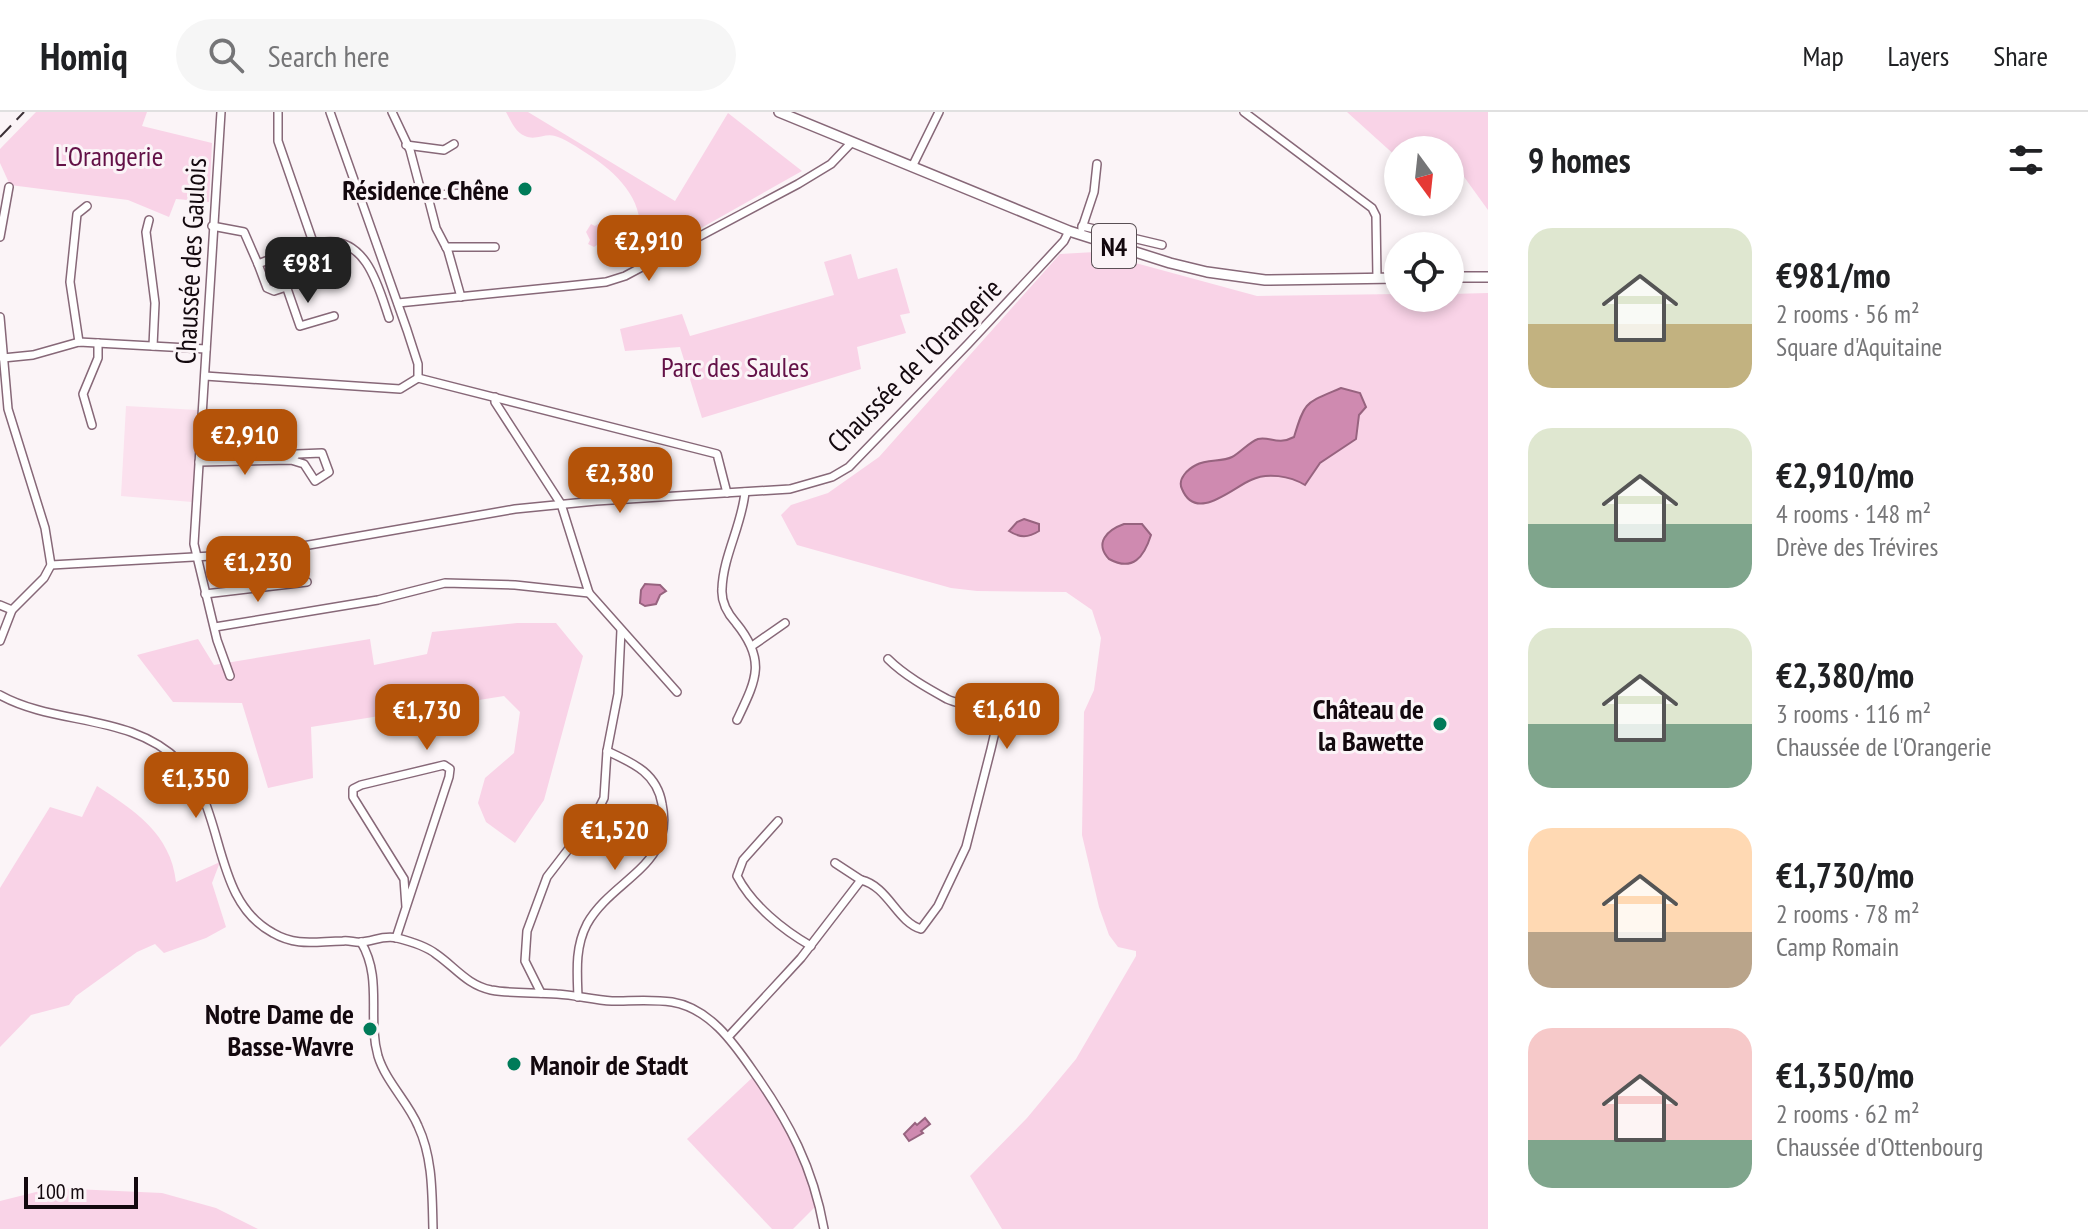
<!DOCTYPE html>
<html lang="en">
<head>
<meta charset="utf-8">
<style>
	:root { --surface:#fff; --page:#f6f6f6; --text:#202124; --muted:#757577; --line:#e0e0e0; --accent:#b45309 }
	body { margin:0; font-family:"PT Sans Narrow",sans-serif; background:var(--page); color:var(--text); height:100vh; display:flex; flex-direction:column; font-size:30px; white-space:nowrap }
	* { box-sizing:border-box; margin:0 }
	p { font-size:26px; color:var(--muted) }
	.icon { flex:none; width:44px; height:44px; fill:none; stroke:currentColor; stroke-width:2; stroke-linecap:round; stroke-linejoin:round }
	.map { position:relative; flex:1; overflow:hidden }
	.sheet { display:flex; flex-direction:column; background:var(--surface); width:600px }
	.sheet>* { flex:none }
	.needle { width:52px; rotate:165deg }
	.tools { position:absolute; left:1384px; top:24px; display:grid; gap:16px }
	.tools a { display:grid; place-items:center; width:80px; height:80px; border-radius:50%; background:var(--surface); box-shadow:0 4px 12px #0003; font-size:40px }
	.scale { position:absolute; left:24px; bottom:20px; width:114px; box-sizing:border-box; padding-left:8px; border:4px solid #13080e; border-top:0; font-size:22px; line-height:28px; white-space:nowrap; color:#13080e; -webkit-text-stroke:6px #fbf4f7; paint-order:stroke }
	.price { position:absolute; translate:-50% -68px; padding:0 18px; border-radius:16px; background:var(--accent); color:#fff; font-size:26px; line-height:52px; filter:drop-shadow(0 2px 4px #0008) }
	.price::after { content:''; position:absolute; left:50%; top:48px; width:24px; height:18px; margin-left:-12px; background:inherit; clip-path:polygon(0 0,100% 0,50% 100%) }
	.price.active { background:#222; color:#fff }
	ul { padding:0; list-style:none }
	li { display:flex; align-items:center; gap:24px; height:200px; padding:0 40px }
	li span { display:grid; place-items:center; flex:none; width:224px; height:160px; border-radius:24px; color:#555 }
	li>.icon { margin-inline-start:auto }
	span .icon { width:96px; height:96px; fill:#fffc; stroke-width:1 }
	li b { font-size:34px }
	h2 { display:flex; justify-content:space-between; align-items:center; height:96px; padding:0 40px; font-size:34px }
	header { display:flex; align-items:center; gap:48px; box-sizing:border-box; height:112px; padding:0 40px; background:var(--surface); border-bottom:2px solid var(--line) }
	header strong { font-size:38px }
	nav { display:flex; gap:44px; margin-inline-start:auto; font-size:28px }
	.search { width:560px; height:72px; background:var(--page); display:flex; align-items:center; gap:20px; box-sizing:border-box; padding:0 28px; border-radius:44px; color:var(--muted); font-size:30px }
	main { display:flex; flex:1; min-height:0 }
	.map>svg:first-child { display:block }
</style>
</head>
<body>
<header>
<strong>Homiq</strong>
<div class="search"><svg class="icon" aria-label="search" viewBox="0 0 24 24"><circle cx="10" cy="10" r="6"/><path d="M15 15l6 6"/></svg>Search here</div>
<nav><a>Map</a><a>Layers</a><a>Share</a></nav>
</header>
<main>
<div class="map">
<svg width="1488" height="1117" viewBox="0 0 1488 1117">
	<rect width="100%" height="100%" fill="#fbf4f7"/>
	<!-- built -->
	<path fill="#fbe1ee" d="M126,294L198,298L192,390L121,384Z"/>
	<!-- green -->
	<g fill="#f9d3e7">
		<path d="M36,0H147L142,14L212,31L209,90L176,87L169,105L128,88L10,73L0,51V37Z"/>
		<path d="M506,0H528L675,89L728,1L802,59L641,150L631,145C657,99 621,62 583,39C574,33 565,27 555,24C545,21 535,29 525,24C515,20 511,9 506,0Z"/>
		<path d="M1347,0H1488V98L1462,62L1450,71V38H1398V46Z"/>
		<path d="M601,110L607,114L611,127L609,130L600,131L594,135L588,132L590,128L586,120L591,112L595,114Z"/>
		<path d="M1095,140L1257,184L1398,182V186H1450V182L1488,181V1117H1002L970,1064L1027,1006L1076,947L1136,844V839L1118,835L1109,823L1099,795L1082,723L1084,600L1094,578L1101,526L1092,498L1066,480L977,479L951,476L797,433L781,403L791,393L828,381L879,345L1060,142Z"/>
		<path d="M851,142L858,167L897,156L910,201L900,203L906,221L857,235L861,257L702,306L680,235L625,239L620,217L682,202L690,224L834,183L824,150Z"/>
		<path d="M517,511H556L583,544L544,688L515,731L486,710L478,691L485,666L514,641L520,600L504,584L311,615L313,666L268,676L242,591L173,590L137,543L198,527L214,553L370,527L374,553L427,542L432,520Z"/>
		<path d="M97,674C134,698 171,722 176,770L220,750L212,771L226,815L206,826L164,841L155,832L137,840L76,884L69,893L31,903L0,935V776L50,695L82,705Z"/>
		<path d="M754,964C784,1008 799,1044 817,1093L793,1117H772L687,1027Z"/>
		<path d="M52,1076L162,1081L216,1096L258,1117H0V1089Z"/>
	</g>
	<!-- water -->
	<g fill="#cf8ab0" stroke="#97637f" stroke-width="2">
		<path d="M1341,276L1360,281L1366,295L1359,303L1356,327L1320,351L1305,373C1290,364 1267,360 1251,368C1232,376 1196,411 1182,377C1177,367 1188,357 1196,353C1207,347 1222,350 1232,345C1240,341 1249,330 1258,327C1270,324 1277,334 1294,325C1305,288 1306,291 1341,276Z"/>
		<path d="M1024,407L1039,412V419C1028,426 1020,426 1009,419L1017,410Z"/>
		<path d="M1124,412H1142L1151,423C1144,445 1133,460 1109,447C1094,431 1107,418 1124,412Z"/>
		<path d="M645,472L660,473L666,479L660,483L656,492L645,494L640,491L641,478Z"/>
		<path d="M925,1006L930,1012L921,1019L923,1021L909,1029L904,1022L915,1011L917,1013Z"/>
	</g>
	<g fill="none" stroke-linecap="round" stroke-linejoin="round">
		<!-- minor casing -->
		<g stroke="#876878" stroke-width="10">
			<g id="minor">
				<path d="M221,0L194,432L217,528L230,564"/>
				<path d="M278,0V29L314,133"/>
				<path d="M330,0L407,218L418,252V266"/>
				<path d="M392,0L410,38L419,72L429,89L436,116L448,139L461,185"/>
				<path d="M1244,0L1372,96L1376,104L1377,166"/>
				<path d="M406,33L444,38L454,32"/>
				<path d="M912,55L939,0"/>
				<path d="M426,84L463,81"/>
				<path d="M149,108L146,120L155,191L153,234"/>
				<path d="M212,114L244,120L258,152"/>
				<path d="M1082,114L1162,133"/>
				<path d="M1082,116L1094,80L1097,52"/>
				<path d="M0,125L9,75"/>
				<path d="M446,135H495"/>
				<path d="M276,145C292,140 309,132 325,130C367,125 379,177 389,206"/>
				<path d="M286,175L274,179L267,176L258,152L276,145L300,214L334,204"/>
				<path d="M398,191L568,174L606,170L625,164L798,72L831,52L852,30"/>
				<path d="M0,205L8,297L45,416L51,453L44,466L12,498L0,529"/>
				<path d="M79,230L70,170L77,102L87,94"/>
				<path d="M3,246L33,243L79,230L206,237"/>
				<path d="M205,264L400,277L418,266"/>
				<path d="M418,266L717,342L727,381"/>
				<path d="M495,285V290L561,392L589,481L677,580"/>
				<path d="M92,313L83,282L98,246V231"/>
				<path d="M199,350L291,348L297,342L322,341L329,360L315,369L304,352L291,348"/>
				<path d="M51,453L263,441L515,397L596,389L790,377L832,365L849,355L968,232L1064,129L1069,119"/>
				<path d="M205,482L307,470"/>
				<path d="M0,493L12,498"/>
				<path d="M215,515L378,488L445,471L515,473L589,481"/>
				<path d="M752,534L785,511"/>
				<path d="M0,583C56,614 131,601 180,650C227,696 210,787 273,821C297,835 317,829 343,829C349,828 356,831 361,830C374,829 383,823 397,826C409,829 426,834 436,842C455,855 467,873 491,878C513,882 535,880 557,882C576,883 593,888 612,889C631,889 652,887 672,890C709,896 733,930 753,959C789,1010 813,1055 824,1117"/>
				<path d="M737,608C756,568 767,549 736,511C728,502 721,490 722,477C723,444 742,413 745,380"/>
				<path d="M778,709L743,748L737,764C752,793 783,818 811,834"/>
				<path d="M835,751L861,768"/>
				<path d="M396,826L449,665L450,657L444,653L361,673L353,677V685L404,767L406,795"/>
				<path d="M361,830C383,867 367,905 378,944C386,970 408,990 418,1014C433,1046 432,1082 433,1117"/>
				<path d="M541,881L525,849L527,819L547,765L597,700L604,686L607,639L618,582L621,518"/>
				<path d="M578,885C577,859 575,835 587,812C612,767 675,754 662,692C657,661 633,651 607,639"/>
				<path d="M729,924L801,846L861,768C888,774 897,810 921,817L938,794L966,735L991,637L995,620L994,608C982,594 963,594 947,587C927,576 904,563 888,547"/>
			</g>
		</g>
		<!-- major casing -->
		<g stroke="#876878" stroke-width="12">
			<g id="major">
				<path d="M779,0L1069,119L1170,151L1207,160L1265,168L1398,166"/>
				<path d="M1450,165H1488"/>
			</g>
		</g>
		<!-- minor -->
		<use href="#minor" stroke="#fff" stroke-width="7"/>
		<!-- major -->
		<use href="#major" stroke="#fff" stroke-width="9"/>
		<!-- rail -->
		<path stroke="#3b3036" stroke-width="2" stroke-dasharray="16 8" stroke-linecap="butt" d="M0,25L24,0"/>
	</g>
	<!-- markers -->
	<g fill="#007b59" stroke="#fbf4f7" stroke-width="3">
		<circle cx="525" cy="77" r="8"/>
		<circle cx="1440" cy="612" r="8"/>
		<circle cx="370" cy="917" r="8"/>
		<circle cx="514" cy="952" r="8"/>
	</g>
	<g text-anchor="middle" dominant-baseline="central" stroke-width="6" stroke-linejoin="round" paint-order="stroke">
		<!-- shield labels -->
		<rect fill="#fbf4f7" stroke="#594f54" stroke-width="2" x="1092" y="112" width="44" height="44" rx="6"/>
		<g font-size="26" font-weight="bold" fill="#13080e">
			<text x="1114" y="134">N4</text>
		</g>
		<!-- park labels -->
		<g font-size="28" fill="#631147" stroke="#fbf4f7">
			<text x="109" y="43">L'Orangerie</text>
			<text x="735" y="254">Parc des Saules</text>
		</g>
		<!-- poi labels -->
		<g font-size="28" font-weight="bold" fill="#13080e" stroke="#fbf4f7" text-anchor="end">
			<text x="509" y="77">Résidence Chêne</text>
			<text x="1424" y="596">Château de<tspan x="1424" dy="32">la Bawette</tspan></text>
			<text x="354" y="901">Notre Dame de<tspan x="354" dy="32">Basse-Wavre</tspan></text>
			<text x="530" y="952" text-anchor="start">Manoir de Stadt</text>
		</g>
		<!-- street labels -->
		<g font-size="28" fill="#13080e" stroke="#fbf4f7">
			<text transform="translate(190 149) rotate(-87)">Chaussée des Gaulois</text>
			<text transform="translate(914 253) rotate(-45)">Chaussée de l'Orangerie</text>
		</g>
	</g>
</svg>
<div class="tools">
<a><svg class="needle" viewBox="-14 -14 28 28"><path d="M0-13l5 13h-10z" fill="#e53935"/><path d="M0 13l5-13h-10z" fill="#757577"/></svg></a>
<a><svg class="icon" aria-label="locate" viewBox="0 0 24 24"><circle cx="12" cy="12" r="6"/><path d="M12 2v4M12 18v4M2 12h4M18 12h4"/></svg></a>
</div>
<div class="scale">100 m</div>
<b class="price" style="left:649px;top:171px">€2,910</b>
<b class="price active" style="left:308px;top:193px">€981</b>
<b class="price" style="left:245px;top:365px">€2,910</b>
<b class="price" style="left:620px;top:403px">€2,380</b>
<b class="price" style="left:258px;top:492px">€1,230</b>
<b class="price" style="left:1007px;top:639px">€1,610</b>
<b class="price" style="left:427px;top:640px">€1,730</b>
<b class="price" style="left:196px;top:708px">€1,350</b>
<b class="price" style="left:615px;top:760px">€1,520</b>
</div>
<section class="sheet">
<h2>9 homes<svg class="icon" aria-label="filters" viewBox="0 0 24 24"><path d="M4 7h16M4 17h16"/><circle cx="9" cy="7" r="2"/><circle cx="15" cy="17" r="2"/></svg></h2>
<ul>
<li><span style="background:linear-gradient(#dfe7d0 60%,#c2b280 0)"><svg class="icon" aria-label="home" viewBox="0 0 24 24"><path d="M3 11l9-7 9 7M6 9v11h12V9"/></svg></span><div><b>€981/mo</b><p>2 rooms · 56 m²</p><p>Square d'Aquitaine</p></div></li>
<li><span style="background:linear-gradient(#dfe7d0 60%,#7fa58c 0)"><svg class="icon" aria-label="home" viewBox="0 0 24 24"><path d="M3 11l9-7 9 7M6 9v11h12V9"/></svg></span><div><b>€2,910/mo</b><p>4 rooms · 148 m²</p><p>Drève des Trévires</p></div></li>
<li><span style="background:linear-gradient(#dfe7d0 60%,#7fa58c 0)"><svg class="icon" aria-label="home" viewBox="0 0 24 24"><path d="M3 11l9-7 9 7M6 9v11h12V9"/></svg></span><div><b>€2,380/mo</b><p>3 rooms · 116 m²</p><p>Chaussée de l'Orangerie</p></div></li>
<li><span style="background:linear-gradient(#ffd9b3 65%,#b9a48a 0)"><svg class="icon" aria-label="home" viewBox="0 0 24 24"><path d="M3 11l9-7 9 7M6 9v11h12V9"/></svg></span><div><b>€1,730/mo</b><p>2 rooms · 78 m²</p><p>Camp Romain</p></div></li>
<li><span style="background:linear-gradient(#f6c9c9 70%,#7fa58c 0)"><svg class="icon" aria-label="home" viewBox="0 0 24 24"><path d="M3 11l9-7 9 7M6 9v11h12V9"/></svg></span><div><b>€1,350/mo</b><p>2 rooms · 62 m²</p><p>Chaussée d'Ottenbourg</p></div></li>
</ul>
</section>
</main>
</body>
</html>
